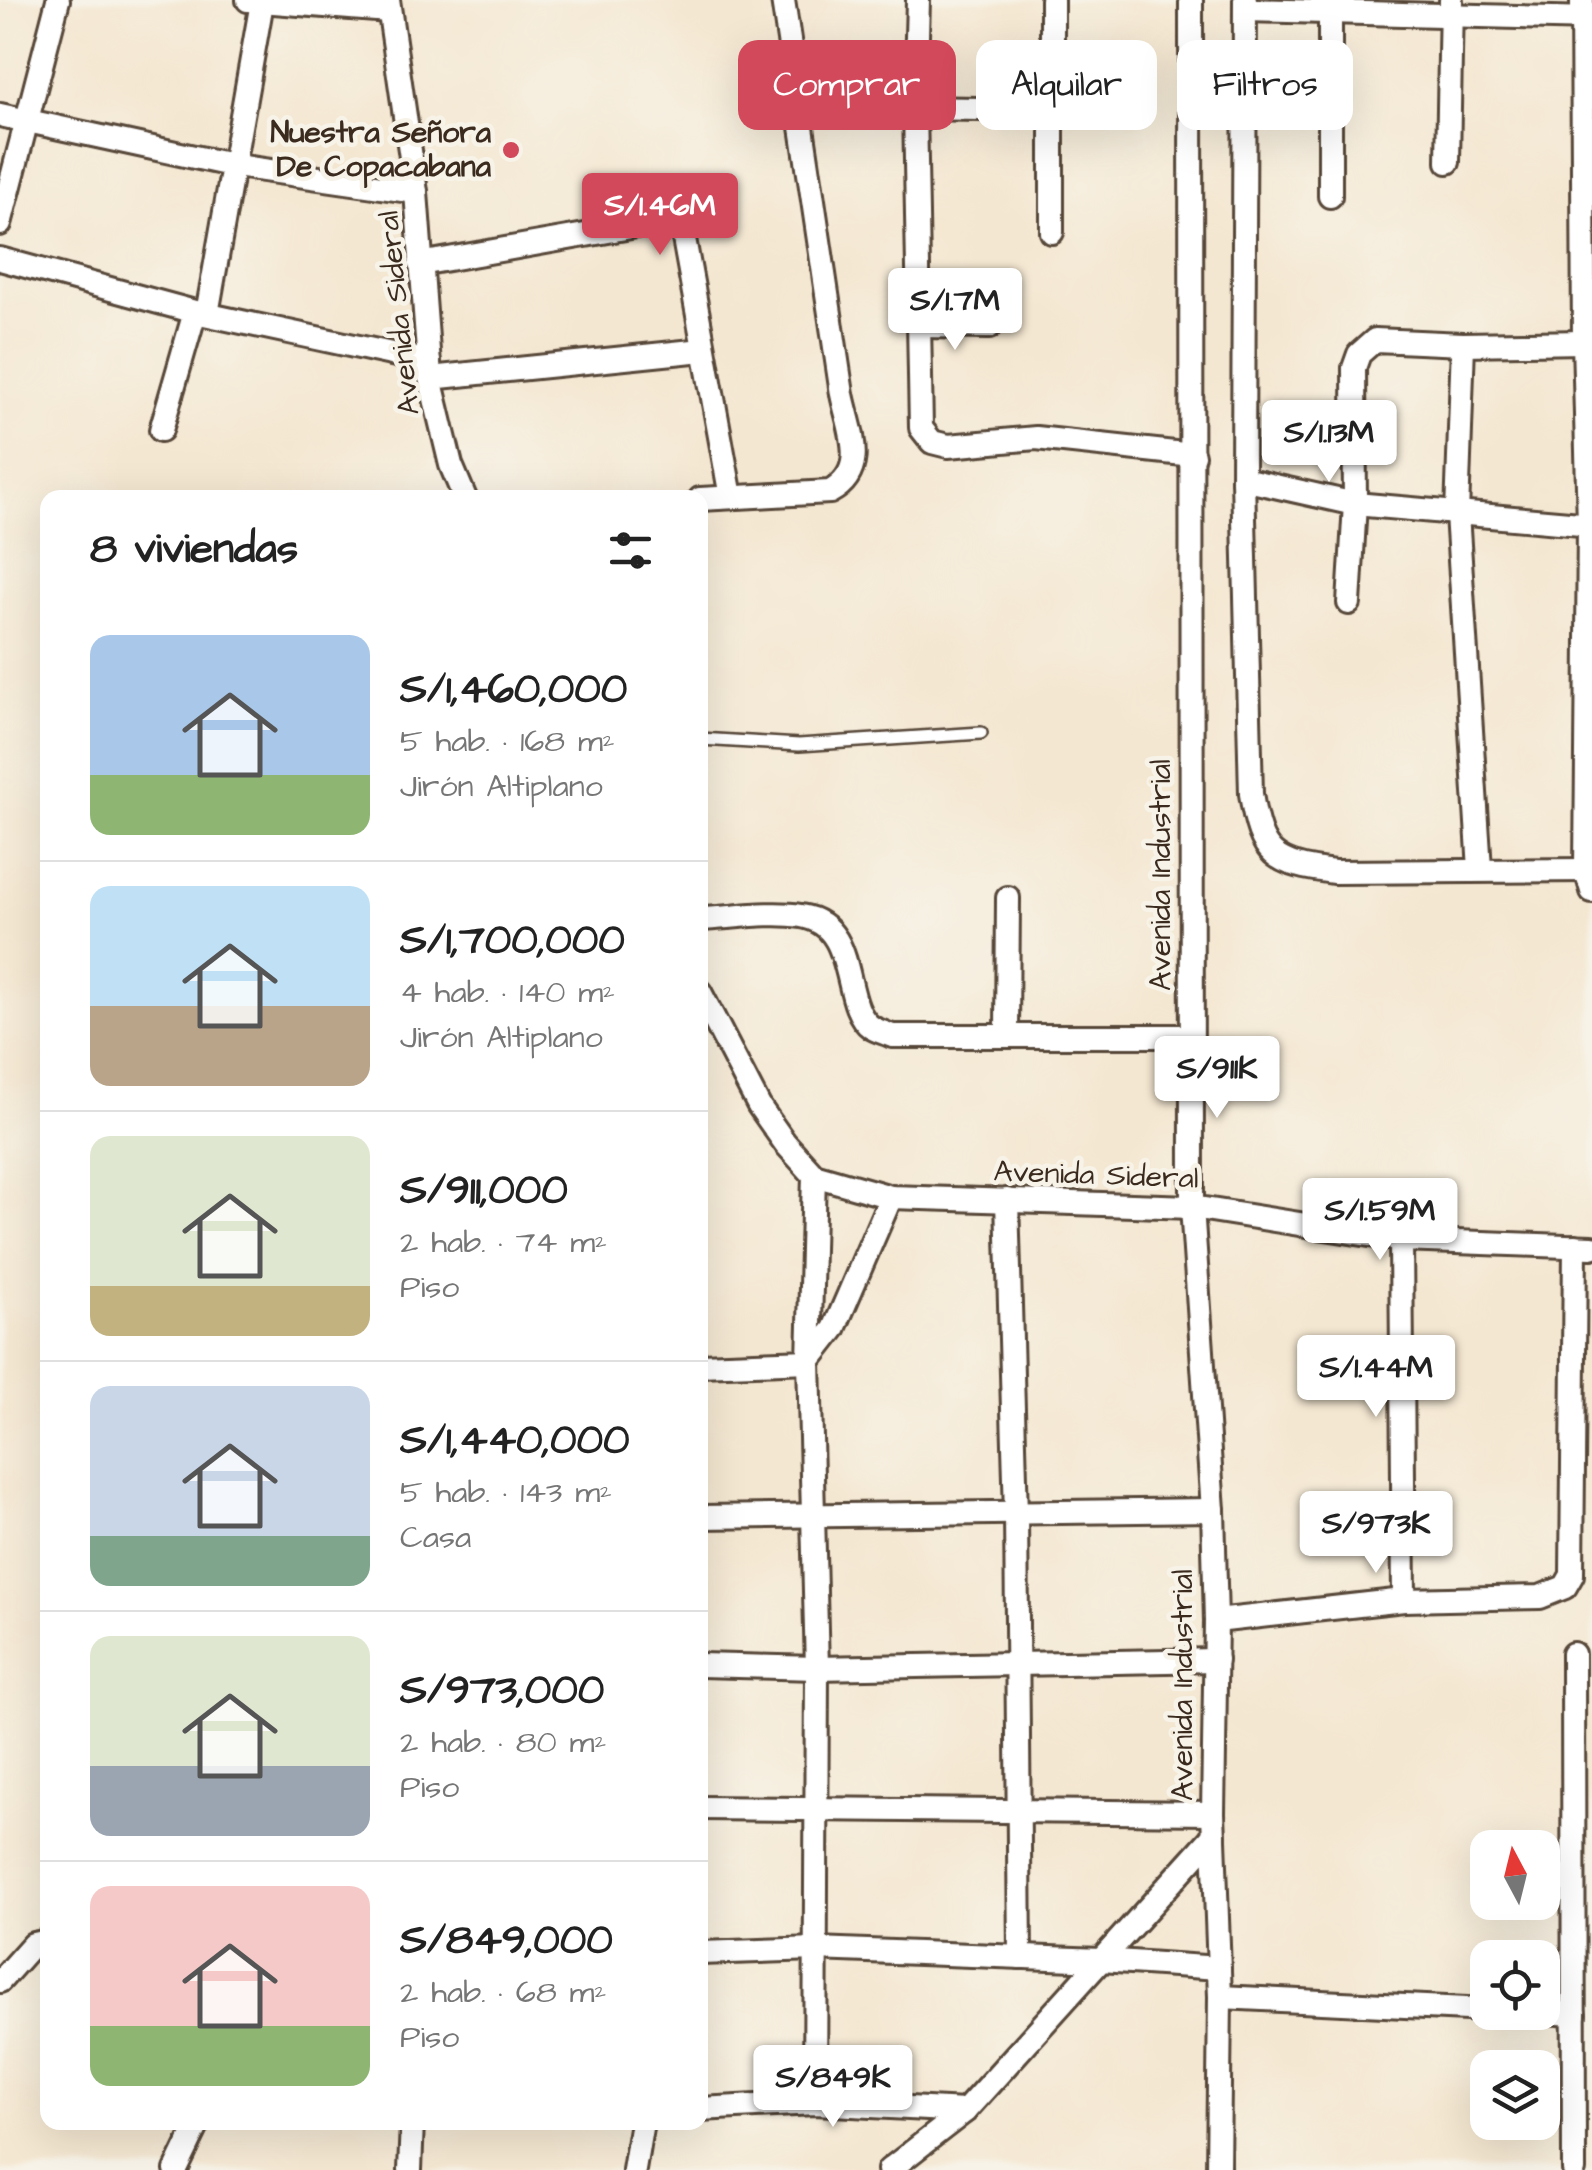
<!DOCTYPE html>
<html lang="es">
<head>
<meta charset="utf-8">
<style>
	:root { --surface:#fff; --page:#f2f2f2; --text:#222; --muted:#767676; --line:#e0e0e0; --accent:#d1495b }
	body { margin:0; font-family:"Architects Daughter",sans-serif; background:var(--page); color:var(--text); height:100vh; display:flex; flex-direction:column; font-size:38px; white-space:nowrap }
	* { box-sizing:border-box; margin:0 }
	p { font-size:32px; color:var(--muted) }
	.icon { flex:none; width:55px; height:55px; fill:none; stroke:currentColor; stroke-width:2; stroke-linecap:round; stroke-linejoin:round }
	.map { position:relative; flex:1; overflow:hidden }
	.sheet { position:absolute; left:40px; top:490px; width:668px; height:1640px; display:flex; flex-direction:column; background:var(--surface); border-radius:20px; box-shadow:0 10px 40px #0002 }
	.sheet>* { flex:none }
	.guide { position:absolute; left:738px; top:40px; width:702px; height:90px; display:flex; gap:20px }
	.needle { width:65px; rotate:353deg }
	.buttons { position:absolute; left:1470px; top:1830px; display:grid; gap:20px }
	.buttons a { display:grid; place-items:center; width:90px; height:90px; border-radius:20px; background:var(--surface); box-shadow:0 10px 40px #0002; font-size:50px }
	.price { position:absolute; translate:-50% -85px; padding:0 22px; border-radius:10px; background:#fff; color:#222; font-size:32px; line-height:65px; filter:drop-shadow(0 2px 5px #0008) }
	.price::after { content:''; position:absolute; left:50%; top:60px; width:30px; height:22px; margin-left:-15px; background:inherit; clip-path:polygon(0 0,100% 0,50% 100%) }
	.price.current { background:var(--accent); color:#fff }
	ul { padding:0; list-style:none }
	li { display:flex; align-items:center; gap:30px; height:250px; padding:0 50px }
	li+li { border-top:2px solid var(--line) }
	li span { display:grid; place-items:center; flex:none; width:280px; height:200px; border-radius:20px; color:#555 }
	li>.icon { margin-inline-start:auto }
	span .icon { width:120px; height:120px; fill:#fffc; stroke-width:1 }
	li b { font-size:42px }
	h2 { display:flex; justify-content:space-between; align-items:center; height:120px; padding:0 50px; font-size:42px }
	.tag { padding:0 35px; border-radius:20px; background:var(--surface); box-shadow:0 10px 40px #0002; font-size:35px; line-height:90px }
	.tag.current { background:var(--accent); color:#fff }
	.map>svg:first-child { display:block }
</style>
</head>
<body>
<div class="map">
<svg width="1592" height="2170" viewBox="0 0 1592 2170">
	<rect width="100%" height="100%" fill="#f7f3e8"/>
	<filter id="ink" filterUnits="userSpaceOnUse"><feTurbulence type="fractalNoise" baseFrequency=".01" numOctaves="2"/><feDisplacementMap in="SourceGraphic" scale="20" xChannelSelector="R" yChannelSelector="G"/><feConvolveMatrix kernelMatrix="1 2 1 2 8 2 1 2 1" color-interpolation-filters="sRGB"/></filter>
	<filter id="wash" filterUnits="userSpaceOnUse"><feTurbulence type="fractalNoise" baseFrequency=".0048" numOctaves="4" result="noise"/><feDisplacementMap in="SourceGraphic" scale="40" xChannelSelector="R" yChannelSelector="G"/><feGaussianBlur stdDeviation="2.25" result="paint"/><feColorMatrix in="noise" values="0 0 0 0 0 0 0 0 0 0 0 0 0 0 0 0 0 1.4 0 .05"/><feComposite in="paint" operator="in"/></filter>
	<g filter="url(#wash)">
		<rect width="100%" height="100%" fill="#f4e7d1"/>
	</g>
	<g filter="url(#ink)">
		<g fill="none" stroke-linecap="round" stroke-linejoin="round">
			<!-- service casing -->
			<g stroke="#574639" stroke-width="16">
				<path id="service" d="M700,739L799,745L981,733"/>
			</g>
			<!-- minor casing -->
			<g stroke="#574639" stroke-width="28">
				<g id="minor">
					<path d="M248,0L389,11"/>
					<path d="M388,0L416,192L430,378L451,465L465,498"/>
					<path d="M918,0L915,108L921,428L932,442L948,446L1036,438L1193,455"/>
					<path d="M1052,0V232"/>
					<path d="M1191,0L1192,1207L1213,1510L1216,1621L1213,1813L1220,1997L1218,2170"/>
					<path d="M1245,0L1243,479L1251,794C1261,856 1273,864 1334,872L1592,870"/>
					<path d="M1582,0L1584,342L1589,524L1586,870L1592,891"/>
					<path d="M1245,10L1592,19"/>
					<path d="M915,108L1052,110"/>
					<path d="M0,115L236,166L416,192"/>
					<path d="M1448,162L1451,1"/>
					<path d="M1330,196V0"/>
					<path d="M0,224L58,0"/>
					<path d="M0,259L195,312L429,362"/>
					<path d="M420,264L665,221L676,225L683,233L731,497"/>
					<path d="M207,314L262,2"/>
					<path d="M921,326L989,327"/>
					<path d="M1463,344L1457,514L1480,869"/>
					<path d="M430,378L703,350"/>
					<path d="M161,430L195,312"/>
					<path d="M1243,479L1355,504L1592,525"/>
					<path d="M700,499L830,492C870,470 849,430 842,394L783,0"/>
					<path d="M1349,603L1355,504L1354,368L1359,354L1375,340L1463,344L1584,342"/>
					<path d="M700,919C730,918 771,911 801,916C860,925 840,1005 871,1027C877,1031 886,1033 892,1036H1191"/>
					<path d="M700,992L759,1106L785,1143L814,1175L891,1197L1192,1207L1401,1240L1592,1247"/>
					<path d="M1007,1035L1008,898"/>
					<path d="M814,1175L809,1361L817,1668L815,2103"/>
					<path d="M1007,1200L1016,1514L1020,1957"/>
					<path d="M1401,1240L1404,1600"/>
					<path d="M700,1365L809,1361L834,1329L891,1197"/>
					<path d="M700,1517L1213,1510"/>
					<path d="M1216,1621L1404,1600L1540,1597L1565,1587L1572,1575L1575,1246"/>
					<path d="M1573,1654L1574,2170"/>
					<path d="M700,1665L817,1668L1216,1660"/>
					<path d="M700,1808L1213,1813"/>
					<path d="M700,1953L816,1949L1101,1960L1219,1968"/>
					<path d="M0,1981L33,1944L48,1941"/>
					<path d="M1220,1997L1488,2010"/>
					<path d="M1542,2012L1574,2014"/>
					<path d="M700,2109L815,2103L965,2111"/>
					<path d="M176,2170L199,2122"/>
					<path d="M410,2170L412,2122"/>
					<path d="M634,2170L642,2122"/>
					<path d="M889,2170L965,2111L1214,1835"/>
				</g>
			</g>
			<!-- service -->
			<use href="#service" stroke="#fff" stroke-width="11"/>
			<!-- minor -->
			<use href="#minor" stroke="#fff" stroke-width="22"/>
		</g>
	</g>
	<!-- markers -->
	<circle fill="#d1495b" stroke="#f7f3e8" stroke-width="4" cx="511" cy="150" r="10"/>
	<g text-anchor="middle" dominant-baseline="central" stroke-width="9" stroke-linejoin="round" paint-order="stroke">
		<!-- poi labels -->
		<g font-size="30" font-weight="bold" fill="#3b2a1e" stroke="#f7f3e8" text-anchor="end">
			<text x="491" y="133">Nuestra Señora<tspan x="491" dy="34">De Copacabana</tspan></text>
		</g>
		<!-- street labels -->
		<g font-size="30" fill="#3b2a1e" stroke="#f7f3e8">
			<text transform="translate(399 313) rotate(-96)">Avenida Sideral</text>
			<text transform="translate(1161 875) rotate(-90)">Avenida Industrial</text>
			<text transform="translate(1096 1175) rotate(2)">Avenida Sideral</text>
			<text transform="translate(1183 1685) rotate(-90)">Avenida Industrial</text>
		</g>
	</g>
</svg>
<div class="buttons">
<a><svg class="needle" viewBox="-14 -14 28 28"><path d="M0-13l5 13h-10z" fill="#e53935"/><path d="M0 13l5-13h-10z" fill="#767676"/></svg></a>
<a><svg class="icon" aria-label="locate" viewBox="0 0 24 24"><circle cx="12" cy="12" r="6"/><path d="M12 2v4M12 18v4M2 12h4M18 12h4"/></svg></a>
<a><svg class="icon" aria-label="layers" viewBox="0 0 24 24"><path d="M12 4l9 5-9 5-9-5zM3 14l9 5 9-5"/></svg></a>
</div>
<b class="price current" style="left:660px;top:258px">S/1.46M</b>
<b class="price" style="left:955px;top:353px">S/1.7M</b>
<b class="price" style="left:1329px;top:485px">S/1.13M</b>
<b class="price" style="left:1217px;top:1121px">S/911K</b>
<b class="price" style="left:1380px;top:1263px">S/1.59M</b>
<b class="price" style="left:1376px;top:1420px">S/1.44M</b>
<b class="price" style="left:1376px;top:1576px">S/973K</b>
<b class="price" style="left:833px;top:2130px">S/849K</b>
<div class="guide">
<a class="tag current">Comprar</a>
<a class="tag">Alquilar</a>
<a class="tag">Filtros</a>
</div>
<section class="sheet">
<h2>8 viviendas<svg class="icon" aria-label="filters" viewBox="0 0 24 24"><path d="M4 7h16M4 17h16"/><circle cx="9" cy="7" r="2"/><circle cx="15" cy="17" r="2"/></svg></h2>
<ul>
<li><span style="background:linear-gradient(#a9c7e8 70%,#8fb573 0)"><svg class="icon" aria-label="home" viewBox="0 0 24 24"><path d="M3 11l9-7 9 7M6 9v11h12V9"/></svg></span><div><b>S/1,460,000</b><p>5 hab. · 168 m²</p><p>Jirón Altiplano</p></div></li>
<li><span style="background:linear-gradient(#bfe0f5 60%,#b9a48a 0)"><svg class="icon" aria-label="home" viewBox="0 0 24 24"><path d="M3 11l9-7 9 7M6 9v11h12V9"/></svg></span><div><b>S/1,700,000</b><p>4 hab. · 140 m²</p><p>Jirón Altiplano</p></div></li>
<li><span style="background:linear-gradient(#dfe7d0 75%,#c2b280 0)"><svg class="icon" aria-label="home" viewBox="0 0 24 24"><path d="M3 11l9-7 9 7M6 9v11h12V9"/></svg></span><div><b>S/911,000</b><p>2 hab. · 74 m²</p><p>Piso</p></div></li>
<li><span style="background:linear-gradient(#c9d6e8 75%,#7fa58c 0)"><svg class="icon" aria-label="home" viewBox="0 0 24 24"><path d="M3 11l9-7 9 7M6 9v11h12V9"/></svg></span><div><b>S/1,440,000</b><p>5 hab. · 143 m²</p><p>Casa</p></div></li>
<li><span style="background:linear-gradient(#dfe7d0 65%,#9aa5b1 0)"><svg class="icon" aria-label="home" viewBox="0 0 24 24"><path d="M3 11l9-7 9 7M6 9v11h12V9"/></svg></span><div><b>S/973,000</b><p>2 hab. · 80 m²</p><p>Piso</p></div></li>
<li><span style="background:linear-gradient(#f6c9c9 70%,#8fb573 0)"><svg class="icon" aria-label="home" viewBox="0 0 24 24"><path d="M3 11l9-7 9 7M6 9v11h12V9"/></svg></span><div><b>S/849,000</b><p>2 hab. · 68 m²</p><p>Piso</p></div></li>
</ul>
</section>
</div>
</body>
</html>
